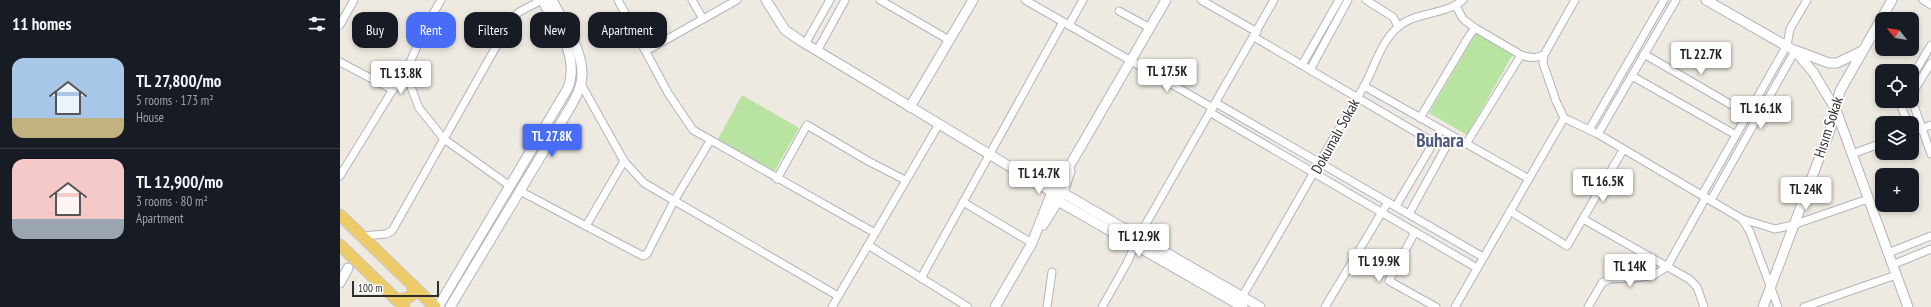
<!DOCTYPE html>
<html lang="en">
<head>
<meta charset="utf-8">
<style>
	:root { --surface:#171b24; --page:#20242c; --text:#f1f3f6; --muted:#9ea1a6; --line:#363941; --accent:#486cf5 }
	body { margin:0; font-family:"PT Sans Narrow",sans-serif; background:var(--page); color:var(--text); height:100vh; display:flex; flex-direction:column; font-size:15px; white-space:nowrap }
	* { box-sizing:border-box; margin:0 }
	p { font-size:13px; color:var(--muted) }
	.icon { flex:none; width:22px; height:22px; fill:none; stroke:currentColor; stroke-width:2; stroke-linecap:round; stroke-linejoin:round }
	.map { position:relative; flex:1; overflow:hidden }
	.panel { display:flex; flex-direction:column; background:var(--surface); width:340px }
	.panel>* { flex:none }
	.top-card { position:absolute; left:12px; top:12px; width:380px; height:36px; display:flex; gap:8px }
	.needle { width:26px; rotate:300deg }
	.buttons { position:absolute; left:1535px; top:12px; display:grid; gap:8px }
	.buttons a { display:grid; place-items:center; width:44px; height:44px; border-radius:8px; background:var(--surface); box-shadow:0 2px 6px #0003; font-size:20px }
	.scale { position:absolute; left:12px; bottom:10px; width:87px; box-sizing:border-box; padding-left:4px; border:2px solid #2e2e2e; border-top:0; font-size:11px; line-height:14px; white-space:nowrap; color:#2e2e2e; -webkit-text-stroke:3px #fff; paint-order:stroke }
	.price { position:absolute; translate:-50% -34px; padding:0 9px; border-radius:4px; background:#fff; color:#222; font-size:13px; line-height:26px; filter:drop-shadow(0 1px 2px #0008) }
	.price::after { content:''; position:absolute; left:50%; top:24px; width:12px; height:9px; margin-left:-6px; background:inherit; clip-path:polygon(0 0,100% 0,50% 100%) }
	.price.selected { background:var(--accent); color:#fff }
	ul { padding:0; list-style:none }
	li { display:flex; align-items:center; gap:12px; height:100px; padding:0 12px }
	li+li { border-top:1px solid var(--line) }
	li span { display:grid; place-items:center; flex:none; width:112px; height:80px; border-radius:12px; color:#555 }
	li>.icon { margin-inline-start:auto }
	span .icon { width:48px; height:48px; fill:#fffc; stroke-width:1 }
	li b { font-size:17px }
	h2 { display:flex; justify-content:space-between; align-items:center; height:48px; padding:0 12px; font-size:17px }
	.chip { padding:0 14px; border-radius:12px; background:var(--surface); box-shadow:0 2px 6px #0003; font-size:14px; line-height:36px }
	.chip.selected { background:var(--accent); color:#fff }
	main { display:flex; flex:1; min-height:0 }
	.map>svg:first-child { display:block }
</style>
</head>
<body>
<main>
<section class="panel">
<h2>11 homes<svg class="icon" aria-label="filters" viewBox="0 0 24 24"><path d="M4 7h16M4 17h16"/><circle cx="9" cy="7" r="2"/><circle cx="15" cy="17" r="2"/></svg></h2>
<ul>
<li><span style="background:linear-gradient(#a9c7e8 75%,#c2b280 0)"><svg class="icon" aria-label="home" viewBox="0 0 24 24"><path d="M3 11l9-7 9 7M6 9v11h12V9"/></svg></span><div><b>TL 27,800/mo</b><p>5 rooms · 173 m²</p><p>House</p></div></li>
<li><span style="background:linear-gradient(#f6c9c9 75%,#9aa5b1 0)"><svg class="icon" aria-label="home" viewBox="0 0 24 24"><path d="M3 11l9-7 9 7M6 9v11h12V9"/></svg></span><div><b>TL 12,900/mo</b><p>3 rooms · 80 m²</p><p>Apartment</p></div></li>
</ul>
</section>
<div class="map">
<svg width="1591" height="307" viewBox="0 0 1591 307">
	<rect width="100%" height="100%" fill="#eee9e1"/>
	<!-- green -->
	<g fill="#b8e3a0">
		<path d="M1136,33L1173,54L1127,135L1089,113Z"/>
		<path d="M402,95L459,128L434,172L378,139Z"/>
	</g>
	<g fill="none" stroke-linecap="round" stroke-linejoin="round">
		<!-- street casing -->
		<g stroke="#b1b4bd" stroke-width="9">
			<g id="street">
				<path d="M278,0L328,93L353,130L535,233"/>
				<path d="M352,0L363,19"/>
				<path d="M540,0L609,40"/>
				<path d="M685,0L873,108"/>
				<path d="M861,0L917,32"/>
				<path d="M1026,0L1053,17L1058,26"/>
				<path d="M1235,0L1204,55L1203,63L1216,101L1224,118L1258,134L1402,219L1410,232L1438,307"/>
				<path d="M1583,0L1591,5"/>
				<path d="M1116,6L1123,19L1135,28L1181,55"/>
				<path d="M779,11L810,28"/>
				<path d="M0,25L14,0"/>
				<path d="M729,25L743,0"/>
				<path d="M914,37L1093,142"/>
				<path d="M465,44L490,0"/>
				<path d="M306,51L397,0"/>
				<path d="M477,51L505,0"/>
				<path d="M1304,54L1407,114"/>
				<path d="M0,62L53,90"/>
				<path d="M1591,63L1572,94L1573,103L1591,154"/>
				<path d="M962,65L999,0"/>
				<path d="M970,70L1008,0"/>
				<path d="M65,71L79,108L104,139L170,186"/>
				<path d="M1292,76L1396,135"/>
				<path d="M1572,77L1591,45"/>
				<path d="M241,84L284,161L304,183L498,296"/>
				<path d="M1024,86L1189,179"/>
				<path d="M1562,101L1561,106L1568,123"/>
				<path d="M876,103L1143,257"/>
				<path d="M871,113L1137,268"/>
				<path d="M1080,118L1129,36L1135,28"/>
				<path d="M1249,130L1324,0"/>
				<path d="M1572,132L1591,125"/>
				<path d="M1258,134L1336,0"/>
				<path d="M1126,144L1181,55C1189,58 1196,59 1204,55"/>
				<path d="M1512,154L1542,143"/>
				<path d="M284,161L246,226L303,256L307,254L334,201L370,141"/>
				<path d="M0,176L71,60L86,26L101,0"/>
				<path d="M437,179L467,125L528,161L565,180"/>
				<path d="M180,191L246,226"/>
				<path d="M1362,195L1447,45L1450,29L1467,0"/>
				<path d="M1371,200L1455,51"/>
				<path d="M623,202L692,243"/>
				<path d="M1056,206L1101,130"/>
				<path d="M1170,211L1227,246L1283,150"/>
				<path d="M1069,214L1112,136"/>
				<path d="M1243,219L1349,279L1357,287L1364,307"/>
				<path d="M1402,219L1435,229L1453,225L1528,199"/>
				<path d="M1075,232L1049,281L1096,307"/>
				<path d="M21,236L46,234L52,231L170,22L179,12L202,0"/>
				<path d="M528,245L628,307"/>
				<path d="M1548,253L1591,236"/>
				<path d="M1552,265L1591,249"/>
				<path d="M581,278L723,22"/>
				<path d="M900,300C942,230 981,158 1023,88C1034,69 1040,43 1057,28C1075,11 1104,16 1123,0"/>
				<path d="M492,307L599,124"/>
				<path d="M707,307L712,272"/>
				<path d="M762,307L787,263L799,236L934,0"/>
				<path d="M985,307L1048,202"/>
				<path d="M1115,307L1224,118"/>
				<path d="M1248,307L1262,283L1270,279L1295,278L1314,275L1327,267L1366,197"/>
				<path d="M1464,307L1556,275"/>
			</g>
		</g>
		<!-- secondary casing -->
		<g stroke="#b1b4bd" stroke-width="11">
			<g id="secondary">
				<path d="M426,0L445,30L461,41L712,192L723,193L920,307"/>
				<path d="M1366,0L1455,51L1473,72L1496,110L1568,307"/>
				<path d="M1457,51L1489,63H1497L1522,51"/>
				<path d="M570,107L633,0"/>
				<path d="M712,192L718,201L903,307"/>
				<path d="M703,225L723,193L730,171"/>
				<path d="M0,283L8,268"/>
				<path d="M98,307L228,88C240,56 217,27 202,0"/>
				<path d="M110,307L231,106C235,99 239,91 241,83C247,55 224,24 212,0"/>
				<path d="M655,307L692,243L712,192L733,160L826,0"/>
				<path d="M1423,307L1491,127L1500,91L1552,0"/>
			</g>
		</g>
		<!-- primary casing -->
		<g stroke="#c9c9c9" stroke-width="13">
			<g id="primary">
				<path d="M0,215L95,307"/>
				<path d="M0,245L64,307"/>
				<path d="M56,299C63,300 68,299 73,294V285"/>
			</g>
		</g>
		<!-- street -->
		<use href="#street" stroke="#fff" stroke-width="7"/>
		<!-- secondary -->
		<use href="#secondary" stroke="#fff" stroke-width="9"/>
		<!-- primary -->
		<use href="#primary" stroke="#edcb68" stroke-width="11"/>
	</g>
	<g text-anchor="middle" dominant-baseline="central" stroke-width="3.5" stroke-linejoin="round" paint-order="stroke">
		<!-- street labels -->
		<g font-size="15" fill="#2e2e2e" stroke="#fff">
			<text transform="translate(1488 127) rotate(-72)">Hısım Sokak</text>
			<text transform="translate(995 136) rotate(-61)">Dokumalı Sokak</text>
		</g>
		<!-- district labels -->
		<g font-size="19" font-weight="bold" fill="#4f587e" stroke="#fff">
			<text x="1100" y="140">Buhara</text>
		</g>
	</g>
</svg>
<div class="buttons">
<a><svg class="needle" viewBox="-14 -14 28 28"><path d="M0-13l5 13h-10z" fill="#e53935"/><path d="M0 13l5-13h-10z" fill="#9ea1a6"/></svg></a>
<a><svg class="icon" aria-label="locate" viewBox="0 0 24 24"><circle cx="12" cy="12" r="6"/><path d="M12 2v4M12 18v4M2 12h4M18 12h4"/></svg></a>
<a><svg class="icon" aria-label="layers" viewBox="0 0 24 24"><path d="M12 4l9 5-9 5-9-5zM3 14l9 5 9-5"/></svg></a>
<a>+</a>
</div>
<div class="scale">100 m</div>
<b class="price" style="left:1361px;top:76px">TL 22.7K</b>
<b class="price" style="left:827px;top:93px">TL 17.5K</b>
<b class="price" style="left:61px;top:95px">TL 13.8K</b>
<b class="price" style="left:1421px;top:130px">TL 16.1K</b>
<b class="price selected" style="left:212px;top:158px">TL 27.8K</b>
<b class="price" style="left:699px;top:195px">TL 14.7K</b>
<b class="price" style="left:1263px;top:203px">TL 16.5K</b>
<b class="price" style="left:1466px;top:211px">TL 24K</b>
<b class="price" style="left:799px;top:258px">TL 12.9K</b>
<b class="price" style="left:1039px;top:283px">TL 19.9K</b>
<b class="price" style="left:1290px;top:288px">TL 14K</b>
<div class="top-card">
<a class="chip">Buy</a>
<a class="chip selected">Rent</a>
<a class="chip">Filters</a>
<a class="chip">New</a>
<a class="chip">Apartment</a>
</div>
</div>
</main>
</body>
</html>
